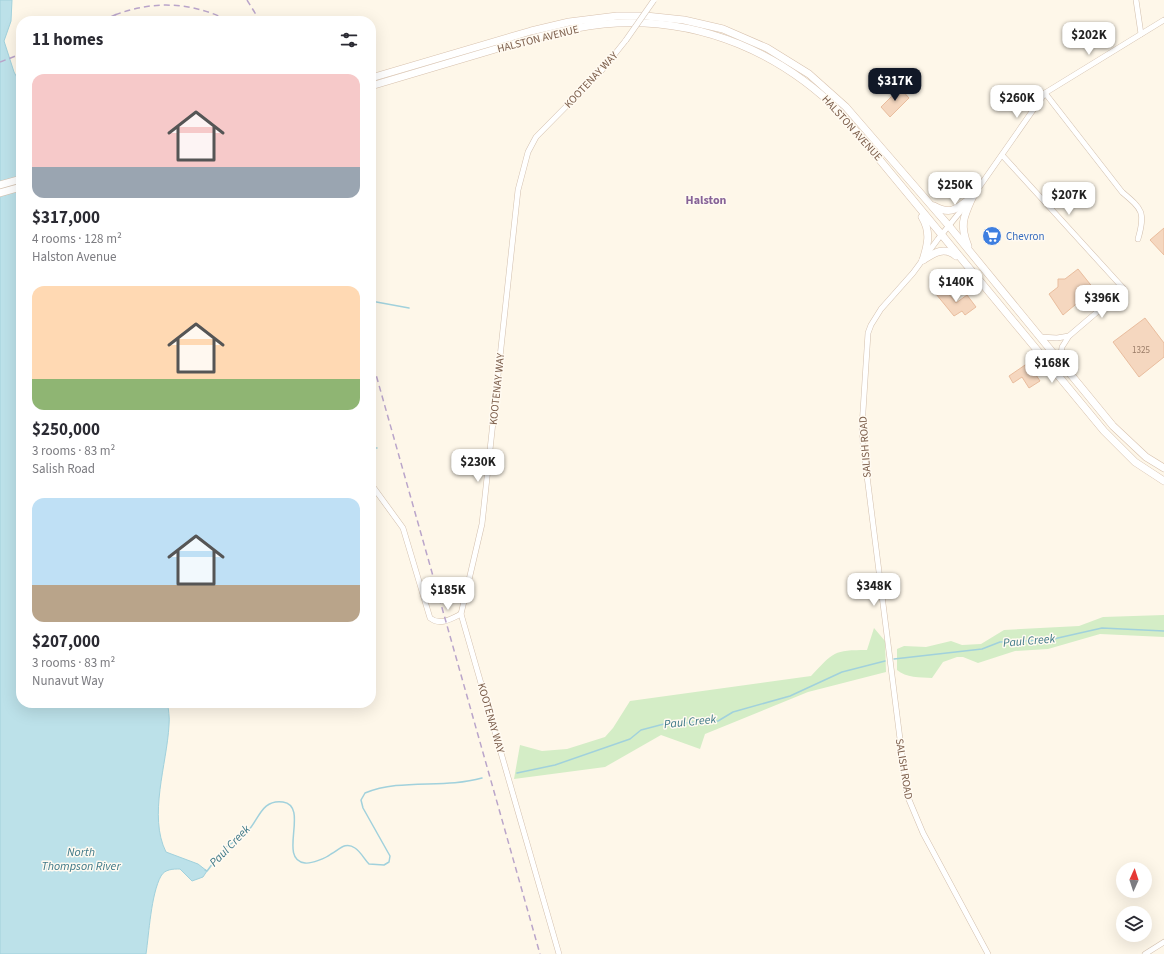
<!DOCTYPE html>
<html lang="en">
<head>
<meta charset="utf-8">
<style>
	:root { --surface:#fff; --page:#f7f7f7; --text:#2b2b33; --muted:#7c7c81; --accent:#111827 }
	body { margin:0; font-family:"Source Sans 3",sans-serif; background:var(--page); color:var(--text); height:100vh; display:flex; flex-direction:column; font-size:15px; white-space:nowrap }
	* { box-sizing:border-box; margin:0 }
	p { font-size:13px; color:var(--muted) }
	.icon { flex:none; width:22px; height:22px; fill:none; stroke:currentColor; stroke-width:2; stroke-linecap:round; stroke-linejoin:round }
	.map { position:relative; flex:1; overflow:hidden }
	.sheet { position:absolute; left:16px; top:16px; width:360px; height:692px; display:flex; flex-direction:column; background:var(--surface); border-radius:16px; box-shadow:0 4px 16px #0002 }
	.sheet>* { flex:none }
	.needle { width:26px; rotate:3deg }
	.buttons { position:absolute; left:1116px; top:862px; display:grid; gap:8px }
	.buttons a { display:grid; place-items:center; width:36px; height:36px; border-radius:50%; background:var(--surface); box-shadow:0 4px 16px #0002; font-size:20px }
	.price { position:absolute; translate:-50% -34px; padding:0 9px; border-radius:8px; background:#fff; color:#222; font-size:13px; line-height:26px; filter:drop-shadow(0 1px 2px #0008) }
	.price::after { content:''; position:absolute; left:50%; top:24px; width:12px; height:9px; margin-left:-6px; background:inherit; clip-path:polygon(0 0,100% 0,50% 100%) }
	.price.selected { background:var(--accent); color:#fff }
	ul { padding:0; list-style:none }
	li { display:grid; align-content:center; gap:8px; height:212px; padding:0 16px }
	li span { display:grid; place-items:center; height:124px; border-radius:12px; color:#555 }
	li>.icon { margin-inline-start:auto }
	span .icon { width:72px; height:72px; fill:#fffc; stroke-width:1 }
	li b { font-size:17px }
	h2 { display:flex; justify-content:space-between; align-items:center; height:48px; padding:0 16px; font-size:17px }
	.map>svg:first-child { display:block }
</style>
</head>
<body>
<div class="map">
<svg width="1164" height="954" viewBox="0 0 1164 954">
	<rect width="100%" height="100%" fill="#fef7e9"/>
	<!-- green -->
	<g fill="#d4edc6">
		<path d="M1164,615V637L1100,634L1048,649L1015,651L978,663L963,657H957L943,662L932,678C920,677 906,678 897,670V649L904,646L926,647L951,641L962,645L981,644L1004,630L1079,626L1103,617Z"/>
		<path d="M874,628L885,641L886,672L808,692L705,734L700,749L661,735L605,767L514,779L520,745L542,751L567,749L605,737L613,728L630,701L811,676C834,652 833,650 867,650Z"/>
	</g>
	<!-- water -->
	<path fill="#bce1e9" stroke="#a1d1dc" d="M0,0H12L11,21L4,41L14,72L21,85V703H168C168,710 170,717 169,725C167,764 148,816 166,852L198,864L207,871L203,877L192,881L180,869C173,869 165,869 161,876C151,894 149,934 146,954H0Z"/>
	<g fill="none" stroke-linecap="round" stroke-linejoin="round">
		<!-- stream -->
		<g stroke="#a1d1dc" stroke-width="1.5">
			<path d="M371,301L409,308"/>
			<path d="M371,448H377"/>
			<path d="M894,659L982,649L1000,642L1049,640L1102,628L1164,631"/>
			<path d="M517,773L555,765L630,739L641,730L664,724L718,721L733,712L790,696L842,672L885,661"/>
			<path d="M205,870L207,871C213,864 217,855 224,849C231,843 241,838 248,831C259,819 262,799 283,802C310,806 277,860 305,863C311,864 326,858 331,854C339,850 345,841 355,848C361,852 364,859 369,864L384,865L389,862L390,856L363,808L361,800L365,793C402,778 443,789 482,778"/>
		</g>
	</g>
	<!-- building -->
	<g fill="#f5d7bf" stroke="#e9bd9e">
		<path d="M900,88L909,98L890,117L881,107Z"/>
		<path d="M1164,228V255L1150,240Z"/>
		<path d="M994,229L1000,234L990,243L985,238Z"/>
		<path d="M1078,269L1094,289L1063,315L1049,294L1058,287V279H1065Z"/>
		<path d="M944,288L956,303L967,295L976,307L965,315L962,311L954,316L936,294Z"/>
		<path d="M1145,318L1164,343V357L1139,377L1113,342Z"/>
		<path d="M1028,363L1040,381L1029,388L1022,377L1013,383L1009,376Z"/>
	</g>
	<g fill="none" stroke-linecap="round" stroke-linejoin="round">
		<!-- street casing -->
		<g stroke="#d2bfad" stroke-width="6">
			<g id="street">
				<path d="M1136,0L1141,34"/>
				<path d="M1045,93L1122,192C1142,209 1146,212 1138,239"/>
				<path d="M1002,155L1124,289L1069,336L1062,347L1060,362"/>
				<path d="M1040,337L1057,338L1069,336"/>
				<path d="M371,484L403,528L430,618C440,626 451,619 461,614"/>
				<path d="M559,954L461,614L482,524L518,190L528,152L536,137L602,70L626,40"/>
				<path d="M988,954L923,833L907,795L863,444L862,427L868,333L871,325L881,309L913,273L938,239L973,196L1045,93L1164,20"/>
				<path d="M1145,954L1164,942"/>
			</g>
		</g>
		<!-- secondary casing -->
		<g stroke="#d7c1ad" stroke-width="8">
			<g id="secondary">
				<path d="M371,78L531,31L569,22L617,16H646L684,20L723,29L767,48L809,74L846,107L949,226L1113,426L1146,457L1164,468"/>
				<path d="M371,86C414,73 456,61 499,48C537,37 577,25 617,23C703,19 781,53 841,113L1104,431L1135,462L1164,481"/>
				<path d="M0,185L21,179"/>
				<path d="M0,193L21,187"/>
				<path d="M934,206C952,216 957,208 972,197"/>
				<path d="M922,217C931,232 928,244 923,260"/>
				<path d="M968,246C959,224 964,216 973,196"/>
				<path d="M923,260C934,253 944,246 956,256"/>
			</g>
		</g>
		<!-- street -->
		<use href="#street" stroke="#fff" stroke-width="5"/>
		<!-- secondary -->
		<use href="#secondary" stroke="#fff" stroke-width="7"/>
		<!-- rail -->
		<g stroke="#baa5ca" stroke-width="1.5" stroke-dasharray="6 4" stroke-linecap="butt">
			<path d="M247,0L260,21"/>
			<path d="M115,15C153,0 193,2 229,21"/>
			<path d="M102,21L119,13"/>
			<path d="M0,62L21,54"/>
			<path d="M371,357L540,954"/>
		</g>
		<!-- street-bridge casing -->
		<g stroke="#d2bfad" stroke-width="6" stroke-linecap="butt">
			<path id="street-bridge" d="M626,40L654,0"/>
		</g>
		<!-- street-bridge -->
		<use href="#street-bridge" stroke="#fff" stroke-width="5"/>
	</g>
	<!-- icons -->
	<defs>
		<g id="supermarket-disc" transform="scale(1)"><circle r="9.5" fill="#3f7fe0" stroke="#fffaf1"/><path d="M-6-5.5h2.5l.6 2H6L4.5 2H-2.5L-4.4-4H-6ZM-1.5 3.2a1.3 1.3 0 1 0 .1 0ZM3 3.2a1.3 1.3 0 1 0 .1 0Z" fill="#fff"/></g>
	</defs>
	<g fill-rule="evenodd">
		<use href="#supermarket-disc" x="992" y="236"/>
	</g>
	<g text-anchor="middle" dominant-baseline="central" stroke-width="3" stroke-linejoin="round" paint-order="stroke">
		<!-- number labels -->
		<g font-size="9" fill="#9a7c67">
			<text x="1141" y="350">1325</text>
		</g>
		<!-- street labels -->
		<g font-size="11" fill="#7b5d4a" stroke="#fffaf1">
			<text transform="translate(538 39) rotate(-14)">HALSTON AVENUE</text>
			<text transform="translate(591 80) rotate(-47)">KOOTENAY WAY</text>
			<text transform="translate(852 128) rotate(48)">HALSTON AVENUE</text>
			<text transform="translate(497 389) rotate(-84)">KOOTENAY WAY</text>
			<text transform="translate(865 447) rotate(-94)">SALISH ROAD</text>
			<text transform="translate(491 718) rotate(74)">KOOTENAY WAY</text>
			<text transform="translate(904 769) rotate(81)">SALISH ROAD</text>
		</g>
		<!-- shop labels -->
		<g font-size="11" fill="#366cbe" stroke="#fffaf1" text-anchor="start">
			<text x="1006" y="236">Chevron</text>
		</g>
		<!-- neighbourhood labels -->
		<g font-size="12" font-weight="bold" fill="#876397" stroke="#fffaf1">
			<text x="706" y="200">Halston</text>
		</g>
		<!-- water labels -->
		<g font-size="12" font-style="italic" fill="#3f7988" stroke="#fffaf1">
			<text transform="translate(1029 641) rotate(-5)">Paul Creek</text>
			<text transform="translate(690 722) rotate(-6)">Paul Creek</text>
			<text transform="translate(230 846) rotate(-46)">Paul Creek</text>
			<text x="81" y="852">North<tspan x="81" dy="14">Thompson River</tspan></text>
		</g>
	</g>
</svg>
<div class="buttons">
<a><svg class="needle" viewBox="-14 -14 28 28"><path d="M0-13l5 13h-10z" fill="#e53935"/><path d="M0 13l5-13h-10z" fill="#7c7c81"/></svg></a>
<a><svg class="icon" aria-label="layers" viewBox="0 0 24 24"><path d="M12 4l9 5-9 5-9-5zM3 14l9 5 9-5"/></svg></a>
</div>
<b class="price" style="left:1089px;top:56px">$202K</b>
<b class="price selected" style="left:895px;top:102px">$317K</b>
<b class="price" style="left:1017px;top:119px">$260K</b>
<b class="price" style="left:955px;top:206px">$250K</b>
<b class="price" style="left:1069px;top:216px">$207K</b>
<b class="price" style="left:956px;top:303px">$140K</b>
<b class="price" style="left:1102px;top:319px">$396K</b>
<b class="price" style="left:1052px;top:384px">$168K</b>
<b class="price" style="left:478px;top:483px">$230K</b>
<b class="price" style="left:874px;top:607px">$348K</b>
<b class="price" style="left:448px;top:611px">$185K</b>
<section class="sheet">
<h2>11 homes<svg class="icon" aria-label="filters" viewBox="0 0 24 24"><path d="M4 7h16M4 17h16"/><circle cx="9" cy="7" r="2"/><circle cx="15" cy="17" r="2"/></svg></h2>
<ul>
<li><span style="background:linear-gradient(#f6c9c9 75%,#9aa5b1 0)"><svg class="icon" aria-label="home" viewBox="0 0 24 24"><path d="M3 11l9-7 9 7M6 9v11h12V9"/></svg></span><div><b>$317,000</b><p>4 rooms · 128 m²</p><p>Halston Avenue</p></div></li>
<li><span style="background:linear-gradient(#ffd9b3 75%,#8fb573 0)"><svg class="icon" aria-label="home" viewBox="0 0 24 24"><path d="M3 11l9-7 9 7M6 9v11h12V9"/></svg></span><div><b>$250,000</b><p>3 rooms · 83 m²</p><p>Salish Road</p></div></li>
<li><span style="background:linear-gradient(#bfe0f5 70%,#b9a48a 0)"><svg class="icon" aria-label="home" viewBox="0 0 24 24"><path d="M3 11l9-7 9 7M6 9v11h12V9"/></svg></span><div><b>$207,000</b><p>3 rooms · 83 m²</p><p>Nunavut Way</p></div></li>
</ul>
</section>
</div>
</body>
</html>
